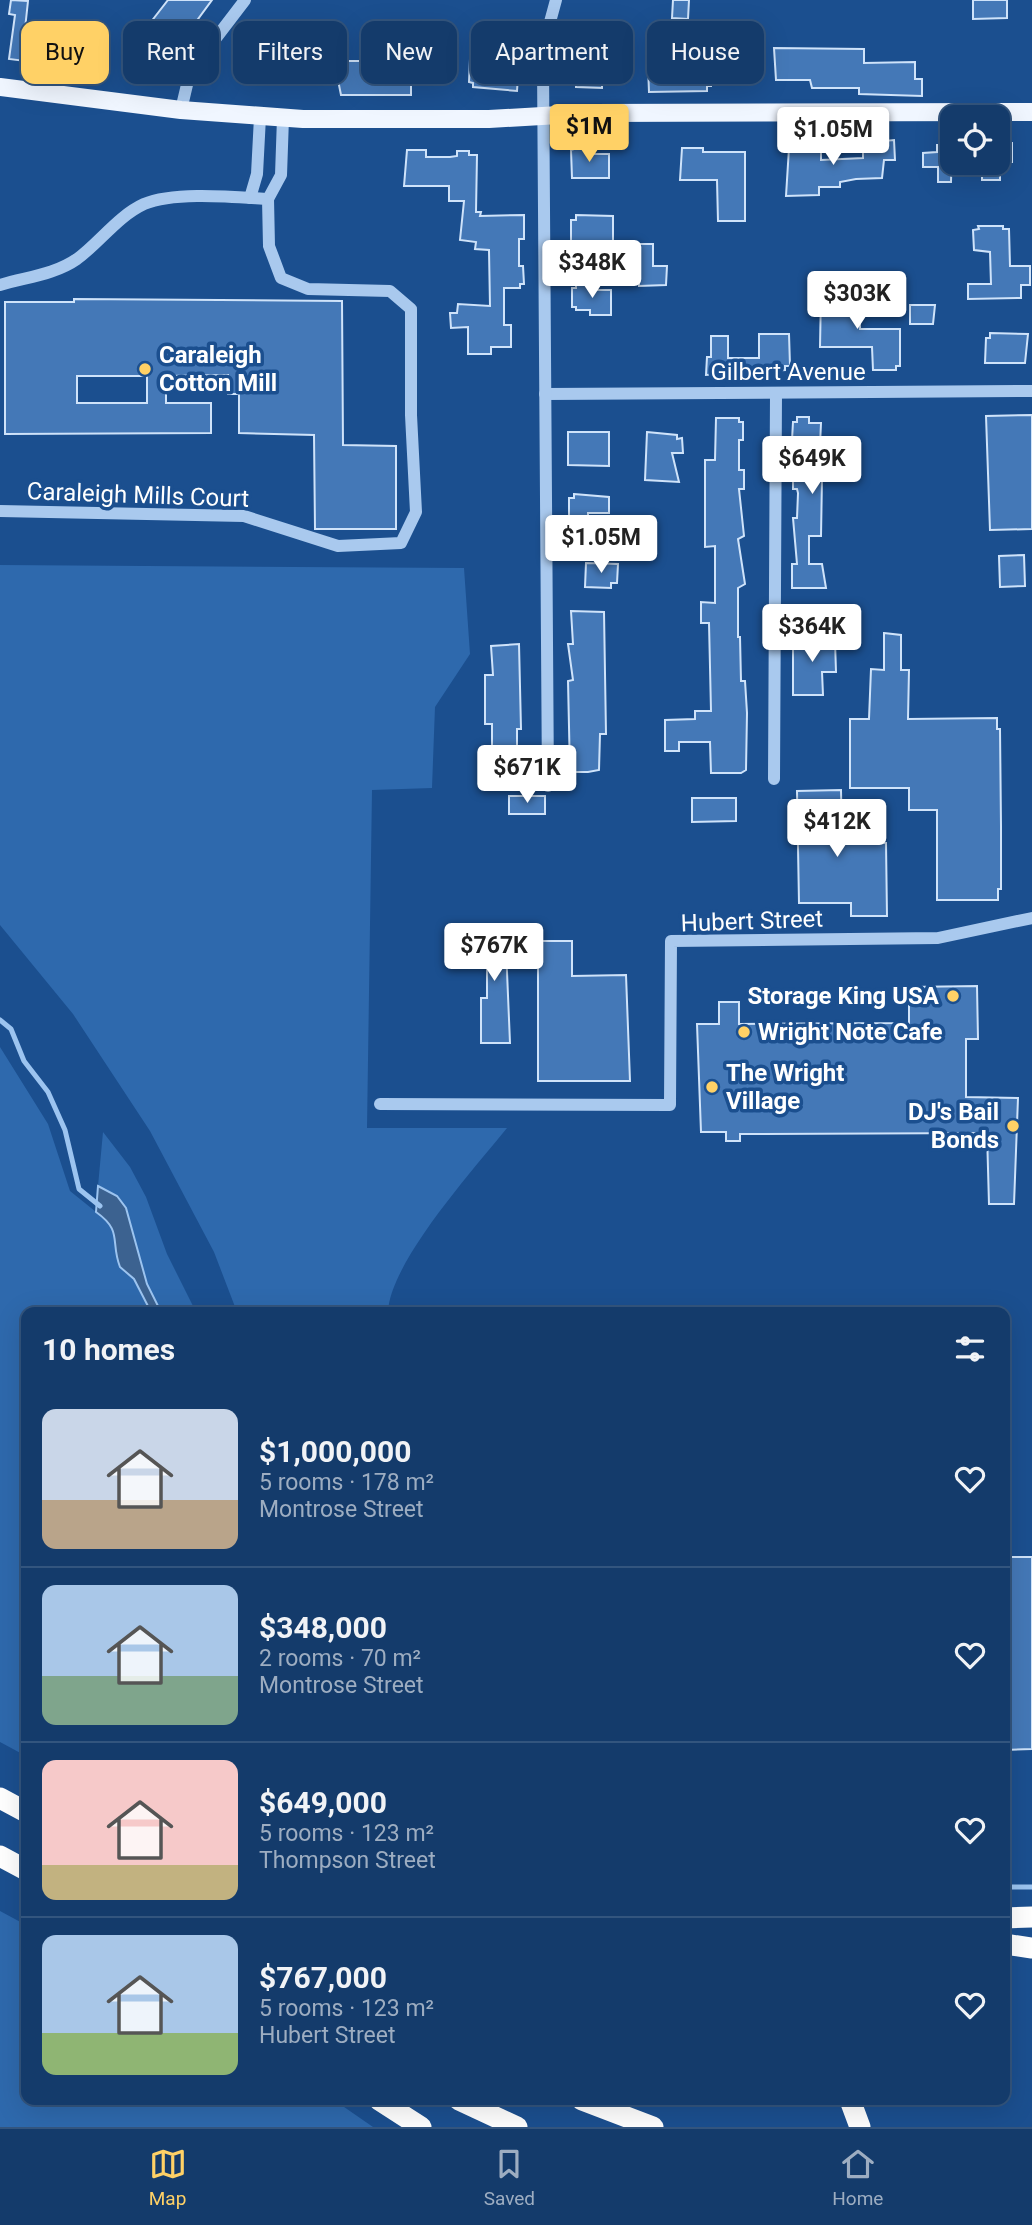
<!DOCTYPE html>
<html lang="en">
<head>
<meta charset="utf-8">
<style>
	:root { --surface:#143b6b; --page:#214673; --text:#f1f3f6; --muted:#9dadc1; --line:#33557e; --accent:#ffd166 }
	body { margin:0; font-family:Roboto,sans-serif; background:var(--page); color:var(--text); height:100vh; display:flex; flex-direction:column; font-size:26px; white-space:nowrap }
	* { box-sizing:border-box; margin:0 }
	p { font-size:23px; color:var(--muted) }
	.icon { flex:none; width:38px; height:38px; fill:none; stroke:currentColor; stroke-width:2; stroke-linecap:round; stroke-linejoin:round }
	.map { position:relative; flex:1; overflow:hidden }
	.drawer { position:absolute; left:21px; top:1307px; width:989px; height:798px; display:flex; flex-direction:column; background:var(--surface); border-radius:14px; box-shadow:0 7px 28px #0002,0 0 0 2px var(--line) }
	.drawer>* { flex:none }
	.banner { position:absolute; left:21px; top:21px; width:990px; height:63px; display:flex; gap:14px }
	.tools { position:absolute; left:940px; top:105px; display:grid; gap:14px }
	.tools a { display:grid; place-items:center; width:70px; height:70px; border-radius:14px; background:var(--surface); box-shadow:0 7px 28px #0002,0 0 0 2px var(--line); font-size:35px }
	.price { position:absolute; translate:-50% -60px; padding:0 16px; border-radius:7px; background:#fff; color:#222; font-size:23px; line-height:46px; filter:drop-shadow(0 2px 4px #0008) }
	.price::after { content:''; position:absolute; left:50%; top:42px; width:21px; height:16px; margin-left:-10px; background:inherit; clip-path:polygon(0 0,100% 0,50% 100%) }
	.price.current { background:var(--accent); color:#111 }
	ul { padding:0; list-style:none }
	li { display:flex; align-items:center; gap:21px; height:175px; padding:0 21px }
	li+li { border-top:2px solid var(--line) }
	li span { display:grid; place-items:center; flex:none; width:196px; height:140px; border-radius:14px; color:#555 }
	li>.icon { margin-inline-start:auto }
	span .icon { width:84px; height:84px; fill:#fffc; stroke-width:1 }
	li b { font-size:30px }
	h2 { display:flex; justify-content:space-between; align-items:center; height:84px; padding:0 21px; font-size:30px }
	.chip { padding:0 24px; border-radius:14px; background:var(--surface); box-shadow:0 7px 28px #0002,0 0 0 2px var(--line); font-size:24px; line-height:63px }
	.chip.current { background:var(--accent); color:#111 }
	.menu { display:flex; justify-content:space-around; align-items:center; height:98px; border-top:2px solid var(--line); background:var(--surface); font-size:19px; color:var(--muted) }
	.menu a { display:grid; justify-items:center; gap:4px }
	.menu .current { color:var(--accent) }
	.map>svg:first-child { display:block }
</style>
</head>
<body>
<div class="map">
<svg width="1032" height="2127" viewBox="0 0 1032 2127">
	<rect width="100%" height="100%" fill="#1b4f8f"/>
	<!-- green -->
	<g fill="#2e69ad">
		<path d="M0,565L464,568L470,654L435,707L432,788L372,790L367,1128H507C474,1169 390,1262 388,1312H237L214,1252L150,1131L73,1014L0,925Z"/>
		<path d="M0,1047L48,1124L70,1191L111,1224L124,1272L134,1279L151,1312H26V1756L0,1742Z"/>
		<path d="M103,1132L130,1167L146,1197L167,1254L196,1312H161L147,1284L126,1208L117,1196L98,1186Z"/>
		<path d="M0,1911L26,1925V2100H334L373,2127H0Z"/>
	</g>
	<!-- water -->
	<path fill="#3c6290" stroke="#9cc4f0" stroke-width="2" d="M98,1186L117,1196L126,1208L147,1284L161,1312H151L134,1279L120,1267C110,1241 123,1231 96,1212Z"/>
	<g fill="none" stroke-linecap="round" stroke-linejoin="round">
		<!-- stream -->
		<g stroke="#9cc4f0" stroke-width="5">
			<path d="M0,1020L11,1029L24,1061L48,1092L65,1130L79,1189L100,1206"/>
			<path d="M1004,1887H1032"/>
		</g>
	</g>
	<!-- building -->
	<g fill="#4478b7" stroke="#cfe3fa" stroke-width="2" fill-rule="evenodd">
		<path d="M11,0L28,1L25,29L38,31L33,62L9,59L15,15L9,14Z"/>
		<path d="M168,0H212L151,83L129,66L133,60L126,54Z"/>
		<path d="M673,0H689L688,19L672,18Z"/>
		<path d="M973,0H1007V18L973,19Z"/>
		<path d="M73,21L85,23L82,56L79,55V60L61,58L62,27L73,28Z"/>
		<path d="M317,45H343V61H381V56H402V78H411V95H341L338,80L295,78L296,48H317Z"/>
		<path d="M502,46L520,47L517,91L473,87V83L469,82L470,59L502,60Z"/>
		<path d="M774,48L864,49V63L915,62V79H922V96L859,94V88H812L810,80H776Z"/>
		<path d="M683,54L703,57V66H708V73H711V86H707V91L649,92L648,66L683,65Z"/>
		<path d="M576,57L606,59L605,81H602V88L576,87Z"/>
		<path d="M894,140L895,160H884L882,178L856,179L840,182V187H819V195L786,196L789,148L794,147V143H815V147H821V160L863,158V143Z"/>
		<path d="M1012,143V162H998V144Z"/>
		<path d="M937,145H952L951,182H938V167H923V153L937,152Z"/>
		<path d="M577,148H591V154H609V178H572L571,150Z"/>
		<path d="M682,148H703V152H745V221H718L717,180H680Z"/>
		<path d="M407,150H426V157H450L457,156V151H469V155H477L476,212H481L480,216L524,215V239H519V266H523L524,284H520V288H504V325H511V347H491V354H468V327L451,328L450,313H457L458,304L490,306L489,250L475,249L476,242L460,240L464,201H449V186H404Z"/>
		<rect x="982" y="163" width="18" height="17"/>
		<path d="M576,215L613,216V246H576V242L571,241V220H576Z"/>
		<path d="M978,226H1003V229H1009L1010,266H1030V285H1021V298L968,299V284H991L990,252L974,250L973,230L979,229Z"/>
		<path d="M639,244H653V266H667L666,285L639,286Z"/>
		<path d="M576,285H597V290H611V315H590V310H576V307H572V288H576Z"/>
		<path d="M821,294H860V329H900V366H896V370H873L872,347H820Z"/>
		<path d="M74,299L342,301L343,445L396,446V529H315L314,435L239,433V394H228V375L166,376V403H211V433L5,434V302H74ZM77,376H147V403H77Z"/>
		<path d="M910,305H935L933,324H910Z"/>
		<path d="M990,333L1028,334L1025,363H985L986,338H990Z"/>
		<path d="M759,334H789L790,366H785V370L706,375L707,357H711V336H728V358H759Z"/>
		<path d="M1032,415V529L990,530L986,416Z"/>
		<path d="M797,417H809V423H821L820,445L847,446L849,477L822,478L821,536H809V564H822L826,588H792V564H797L793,518H797L798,493L797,489H793V471H797L798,444L792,440L793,422H797Z"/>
		<path d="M716,418H739V422H743V440H739V470H744V489H739L744,536L738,539L745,584L738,588V637H740L741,681H745L747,713L746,770L741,773H711L710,742H679V751H665V720L695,719V711H711L709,623H701V602L715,603V546L705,547V460H715Z"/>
		<path d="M568,432H609V466L568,465Z"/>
		<path d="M647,432L677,435V439L682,438L683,453H672L679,482L645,480Z"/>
		<path d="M574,494L609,497V513H588V520H573L569,517V498H574Z"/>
		<path d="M1024,555L1025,586L1000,587L999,556Z"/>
		<path d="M586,563L618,564L617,583H611V588L585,587Z"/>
		<path d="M571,611L604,612L606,734H600L599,770L588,772H570L568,681L573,680L568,644H573Z"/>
		<path d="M884,633L901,635V670H909L908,719L997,718V729H1000L1001,826V889H998V900H937V810H909V788H850V719H869L871,669L884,670Z"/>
		<path d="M793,637H827V641H835L836,672H822L823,695H793Z"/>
		<path d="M519,644L521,729H517V754H521V769H516V772H485V750H492V724H485V675H493L491,646Z"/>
		<path d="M841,790L842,843H886L887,916H851V903H799L797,791Z"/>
		<rect x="509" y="796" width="36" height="18"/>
		<path d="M692,798H736V821L692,822Z"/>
		<path d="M479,924H505L510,1043H481V998H487V956H472V930H479Z"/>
		<path d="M538,941H572V976L626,975L630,1081H538Z"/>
		<path d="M977,986L978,1039H966V1097L1018,1098L1014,1204H989L987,1133L740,1134V1141H726V1132H701L697,1024H719V1002H739V1024L909,1023V987Z"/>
		<path d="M1004,1557H1032V1749L1004,1750Z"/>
	</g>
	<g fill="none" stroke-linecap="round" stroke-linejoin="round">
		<!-- minor -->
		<g stroke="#a9c9ee" stroke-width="12">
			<path d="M181,110L190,72L245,0"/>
			<path d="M250,198L257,174L260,117"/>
			<path d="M268,199L281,175L283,118"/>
			<path d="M0,285C26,277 54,275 77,259C100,242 118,216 144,204C174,191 235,197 268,199L269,246L281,278L308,289L390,291L411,309V415L416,512L401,543L338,546L244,516L0,511"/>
			<path d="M545,394L1032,391"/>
			<path d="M774,779L776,393"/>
			<path d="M548,786L543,65L547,33L556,0"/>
			<path d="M380,1104L670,1105L671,941L938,938L1032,918"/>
		</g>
		<!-- major -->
		<path stroke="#f0f6ff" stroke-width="18" d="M0,87L181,110L303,119H489L593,113L1032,112"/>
		<!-- highway -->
		<g stroke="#fff" stroke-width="21">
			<path d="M0,1798L26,1812"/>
			<path d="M0,1856L26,1870"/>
			<path d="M1004,1918L1032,1917"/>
			<path d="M1004,1944L1032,1948"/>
			<path d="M379,2100L421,2127"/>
			<path d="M459,2100L517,2127"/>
			<path d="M582,2100L653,2127"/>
			<path d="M850,2100L860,2127"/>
		</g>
	</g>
	<!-- markers -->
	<g fill="#ffd166" stroke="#1b4f8f" stroke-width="2.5">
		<circle cx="145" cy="369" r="7"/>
		<circle cx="953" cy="996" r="7"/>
		<circle cx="744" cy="1032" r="7"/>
		<circle cx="712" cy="1087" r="7"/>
		<circle cx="1013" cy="1126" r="7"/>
	</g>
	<g text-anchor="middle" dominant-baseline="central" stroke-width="7" stroke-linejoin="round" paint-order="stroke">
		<!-- poi labels -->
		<g font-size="24" font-weight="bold" fill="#fff" stroke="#1b4f8f" text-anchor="start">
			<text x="159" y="355">Caraleigh<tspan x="159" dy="28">Cotton Mill</tspan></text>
			<text x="939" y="996" text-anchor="end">Storage King USA</text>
			<text x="758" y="1032">Wright Note Cafe</text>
			<text x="726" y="1073">The Wright<tspan x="726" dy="28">Village</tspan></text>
			<text x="999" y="1112" text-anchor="end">DJ's Bail<tspan x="999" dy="28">Bonds</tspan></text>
		</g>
		<!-- street labels -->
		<g font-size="24" fill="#fff" stroke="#1b4f8f">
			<text x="788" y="372">Gilbert Avenue</text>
			<text transform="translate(138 495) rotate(2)">Caraleigh Mills Court</text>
			<text transform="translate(752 921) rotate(-2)">Hubert Street</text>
		</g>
	</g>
</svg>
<div class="tools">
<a><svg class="icon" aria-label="locate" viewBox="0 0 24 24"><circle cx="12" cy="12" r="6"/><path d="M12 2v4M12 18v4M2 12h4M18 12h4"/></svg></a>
</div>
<b class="price current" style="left:589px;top:164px">$1M</b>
<b class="price" style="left:833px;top:167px">$1.05M</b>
<b class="price" style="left:592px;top:300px">$348K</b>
<b class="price" style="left:857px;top:331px">$303K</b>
<b class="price" style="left:812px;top:496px">$649K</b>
<b class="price" style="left:601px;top:575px">$1.05M</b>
<b class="price" style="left:812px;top:664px">$364K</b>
<b class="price" style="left:527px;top:805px">$671K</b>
<b class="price" style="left:837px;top:859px">$412K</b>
<b class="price" style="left:494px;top:983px">$767K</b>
<div class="banner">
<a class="chip current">Buy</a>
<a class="chip">Rent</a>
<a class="chip">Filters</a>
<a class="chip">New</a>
<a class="chip">Apartment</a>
<a class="chip">House</a>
</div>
<section class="drawer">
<h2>10 homes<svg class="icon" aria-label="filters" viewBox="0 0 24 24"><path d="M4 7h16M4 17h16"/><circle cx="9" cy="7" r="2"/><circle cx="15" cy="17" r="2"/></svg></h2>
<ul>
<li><span style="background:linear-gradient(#c9d6e8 65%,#b9a48a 0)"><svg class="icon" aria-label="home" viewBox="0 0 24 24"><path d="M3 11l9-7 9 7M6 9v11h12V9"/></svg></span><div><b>$1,000,000</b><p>5 rooms · 178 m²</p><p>Montrose Street</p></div><svg class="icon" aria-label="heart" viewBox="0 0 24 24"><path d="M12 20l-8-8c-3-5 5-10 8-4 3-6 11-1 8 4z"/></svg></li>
<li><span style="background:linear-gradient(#a9c7e8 65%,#7fa58c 0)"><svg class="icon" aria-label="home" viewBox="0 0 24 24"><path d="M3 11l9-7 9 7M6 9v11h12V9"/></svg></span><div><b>$348,000</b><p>2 rooms · 70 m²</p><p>Montrose Street</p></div><svg class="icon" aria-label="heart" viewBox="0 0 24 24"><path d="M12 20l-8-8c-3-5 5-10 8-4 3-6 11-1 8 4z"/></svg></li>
<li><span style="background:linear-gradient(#f6c9c9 75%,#c2b280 0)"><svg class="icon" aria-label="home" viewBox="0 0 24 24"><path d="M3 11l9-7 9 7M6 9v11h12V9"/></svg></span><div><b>$649,000</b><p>5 rooms · 123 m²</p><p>Thompson Street</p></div><svg class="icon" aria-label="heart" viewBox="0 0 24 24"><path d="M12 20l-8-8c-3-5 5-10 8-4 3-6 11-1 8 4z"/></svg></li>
<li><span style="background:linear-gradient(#a9c7e8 70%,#8fb573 0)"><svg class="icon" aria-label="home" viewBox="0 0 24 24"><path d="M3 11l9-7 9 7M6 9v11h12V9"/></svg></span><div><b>$767,000</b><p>5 rooms · 123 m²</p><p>Hubert Street</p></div><svg class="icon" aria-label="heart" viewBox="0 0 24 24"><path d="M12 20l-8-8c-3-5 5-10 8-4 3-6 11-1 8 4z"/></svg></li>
</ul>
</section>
</div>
<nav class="menu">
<a class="current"><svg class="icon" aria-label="map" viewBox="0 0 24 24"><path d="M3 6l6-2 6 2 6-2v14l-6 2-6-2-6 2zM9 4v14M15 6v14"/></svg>Map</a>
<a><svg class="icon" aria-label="saved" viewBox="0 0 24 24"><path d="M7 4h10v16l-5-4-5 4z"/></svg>Saved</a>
<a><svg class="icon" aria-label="home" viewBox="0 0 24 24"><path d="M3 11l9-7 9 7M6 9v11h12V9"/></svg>Home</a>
</nav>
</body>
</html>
